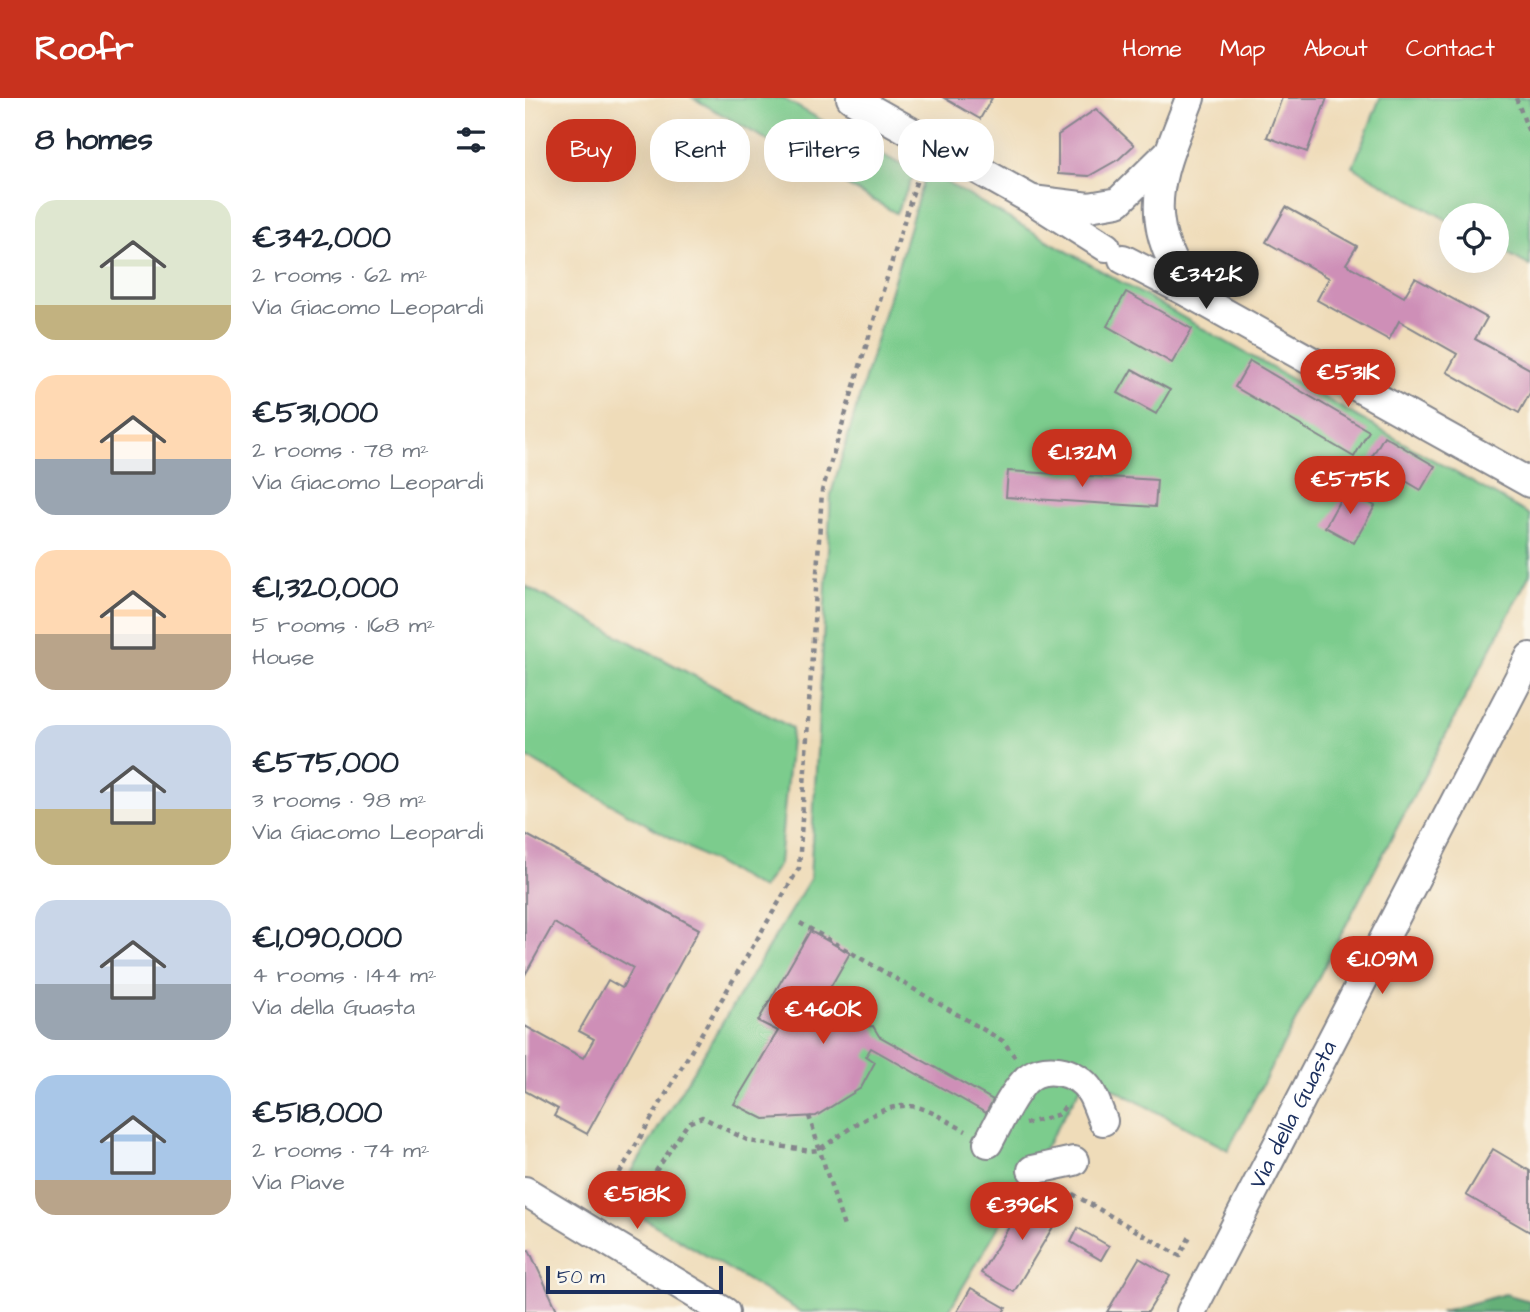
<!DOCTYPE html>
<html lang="en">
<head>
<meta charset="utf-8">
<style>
	:root { --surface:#fff; --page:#f6f6f7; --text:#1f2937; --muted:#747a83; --accent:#c8321e }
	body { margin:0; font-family:"Architects Daughter",sans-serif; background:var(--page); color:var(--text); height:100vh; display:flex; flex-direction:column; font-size:26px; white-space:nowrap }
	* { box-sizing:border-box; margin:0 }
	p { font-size:23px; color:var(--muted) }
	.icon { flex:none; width:38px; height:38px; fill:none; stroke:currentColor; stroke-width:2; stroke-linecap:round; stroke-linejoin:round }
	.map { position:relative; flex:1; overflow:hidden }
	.panel { display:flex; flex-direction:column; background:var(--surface); width:525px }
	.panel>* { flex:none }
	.guide { position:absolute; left:21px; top:21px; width:665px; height:63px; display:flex; gap:14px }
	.controls { position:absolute; left:914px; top:105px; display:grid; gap:14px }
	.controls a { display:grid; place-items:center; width:70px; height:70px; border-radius:50%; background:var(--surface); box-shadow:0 7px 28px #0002; font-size:35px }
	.scale { position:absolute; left:21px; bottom:18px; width:177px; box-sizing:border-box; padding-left:7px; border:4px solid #1b2f5e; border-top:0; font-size:19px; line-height:24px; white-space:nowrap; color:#1b2f5e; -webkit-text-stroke:5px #fbf7ec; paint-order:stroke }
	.price { position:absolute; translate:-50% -60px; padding:0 16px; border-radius:24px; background:var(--accent); color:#fff; font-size:23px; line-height:46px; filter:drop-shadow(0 2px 4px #0008) }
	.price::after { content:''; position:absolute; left:50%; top:42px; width:21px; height:16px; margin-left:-10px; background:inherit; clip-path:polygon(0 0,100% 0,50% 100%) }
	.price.on { background:#222; color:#fff }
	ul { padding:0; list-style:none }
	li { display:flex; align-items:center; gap:21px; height:175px; padding:0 35px }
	li span { display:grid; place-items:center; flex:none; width:196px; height:140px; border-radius:21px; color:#555 }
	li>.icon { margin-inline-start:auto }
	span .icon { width:84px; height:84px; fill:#fffc; stroke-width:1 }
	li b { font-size:30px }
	h2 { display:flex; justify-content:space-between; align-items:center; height:84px; padding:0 35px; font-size:30px }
	.pill { padding:0 24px; border-radius:28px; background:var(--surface); box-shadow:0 7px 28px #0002; font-size:24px; line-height:63px }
	.pill.on { background:var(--accent); color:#fff }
	header { display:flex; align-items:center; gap:42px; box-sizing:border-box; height:98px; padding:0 35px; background:var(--accent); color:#fff }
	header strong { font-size:33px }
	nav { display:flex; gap:38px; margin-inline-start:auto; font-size:24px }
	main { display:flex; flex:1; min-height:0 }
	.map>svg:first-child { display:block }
</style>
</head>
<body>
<header>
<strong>Roofr</strong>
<nav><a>Home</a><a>Map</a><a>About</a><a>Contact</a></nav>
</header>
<main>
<section class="panel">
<h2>8 homes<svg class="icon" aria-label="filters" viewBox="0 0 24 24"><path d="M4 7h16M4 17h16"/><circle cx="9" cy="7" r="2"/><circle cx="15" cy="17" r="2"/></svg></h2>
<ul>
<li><span style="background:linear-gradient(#dfe7d0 75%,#c2b280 0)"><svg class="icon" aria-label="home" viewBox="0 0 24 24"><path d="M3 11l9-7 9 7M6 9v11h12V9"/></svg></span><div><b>€342,000</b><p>2 rooms · 62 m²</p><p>Via Giacomo Leopardi</p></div></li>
<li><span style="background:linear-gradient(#ffd9b3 60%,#9aa5b1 0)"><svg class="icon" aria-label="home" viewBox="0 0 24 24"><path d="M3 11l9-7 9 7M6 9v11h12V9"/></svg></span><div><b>€531,000</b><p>2 rooms · 78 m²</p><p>Via Giacomo Leopardi</p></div></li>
<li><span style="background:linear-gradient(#ffd9b3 60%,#b9a48a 0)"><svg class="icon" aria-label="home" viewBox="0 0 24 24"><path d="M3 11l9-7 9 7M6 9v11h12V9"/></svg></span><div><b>€1,320,000</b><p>5 rooms · 168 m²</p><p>House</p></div></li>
<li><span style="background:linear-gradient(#c9d6e8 60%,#c2b280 0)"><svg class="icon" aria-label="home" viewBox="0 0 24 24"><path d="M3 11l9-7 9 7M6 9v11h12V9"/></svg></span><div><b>€575,000</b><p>3 rooms · 98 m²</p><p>Via Giacomo Leopardi</p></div></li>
<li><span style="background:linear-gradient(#c9d6e8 60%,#9aa5b1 0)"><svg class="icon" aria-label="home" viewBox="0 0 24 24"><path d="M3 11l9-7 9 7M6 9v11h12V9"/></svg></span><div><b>€1,090,000</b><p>4 rooms · 144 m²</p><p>Via della Guasta</p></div></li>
<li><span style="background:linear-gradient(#a9c7e8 75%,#b9a48a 0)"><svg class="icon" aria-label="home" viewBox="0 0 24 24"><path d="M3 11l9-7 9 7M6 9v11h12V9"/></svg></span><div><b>€518,000</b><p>2 rooms · 74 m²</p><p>Via Piave</p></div></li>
</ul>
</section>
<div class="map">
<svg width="1005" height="1214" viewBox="0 0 1005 1214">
	<rect width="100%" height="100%" fill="#fbf7ec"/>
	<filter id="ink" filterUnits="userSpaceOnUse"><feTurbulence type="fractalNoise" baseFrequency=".0143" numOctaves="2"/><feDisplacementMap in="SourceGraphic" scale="14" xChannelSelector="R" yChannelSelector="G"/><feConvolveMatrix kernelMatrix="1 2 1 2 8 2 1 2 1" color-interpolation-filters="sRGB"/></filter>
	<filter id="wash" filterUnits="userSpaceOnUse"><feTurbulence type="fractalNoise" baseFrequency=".00686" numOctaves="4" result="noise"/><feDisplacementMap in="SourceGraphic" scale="28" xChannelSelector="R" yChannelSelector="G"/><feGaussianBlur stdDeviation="1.57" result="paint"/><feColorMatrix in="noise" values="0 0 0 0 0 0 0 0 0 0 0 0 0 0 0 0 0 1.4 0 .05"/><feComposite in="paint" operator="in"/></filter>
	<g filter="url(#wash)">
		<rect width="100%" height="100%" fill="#efdcb9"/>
		<!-- green -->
		<g fill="#7ccc8d" stroke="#4c7e76" stroke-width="2">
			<path d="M168,0H257L390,75L371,115Z"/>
			<path d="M855,0H1005V168L971,149V117H926V124L828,69Z"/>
			<path d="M401,73L1005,417V476L703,1052L563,977L423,1214H276L89,1103L285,781L306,396Z"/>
			<path d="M0,488L267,630L254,765L237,791L0,658Z"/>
		</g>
		<!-- forest -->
		<path fill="#65b078" stroke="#40706b" stroke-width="2" d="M980,1196L1005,1203V1214H914Z"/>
		<g id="blocks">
			<!-- building -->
			<g fill="#ce8fb7">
				<path d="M419,0H467L455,21Z"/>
				<path d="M757,0H802L782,54L742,39Z"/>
				<path d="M571,11L609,47L594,61L564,78L533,76V37Z"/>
				<path d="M761,109L832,148L821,166L879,199L890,180L962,220L950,241L1005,271V295L994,315L922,274L932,256L874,223L864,242L792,202L804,180L741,144Z"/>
				<path d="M601,194L667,231L647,265L582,228Z"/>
				<path d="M725,263L844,333L829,359L710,289Z"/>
				<path d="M607,271L645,292L631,316L593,295Z"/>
				<path d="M859,338L910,368L896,392L845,362Z"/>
				<path d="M483,373L632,382L630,409L481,399Z"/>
				<path d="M821,391L850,408L829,445L800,429Z"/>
				<path d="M0,736L174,831L62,1036L29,1018L33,1011L0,993V928L58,960L69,941L54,933L83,882L97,890L108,870L29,825L0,877Z"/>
				<path d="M285,833L325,855L297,904L283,896L281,899L317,919L329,918L335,929L348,928L354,938L468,1002L461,1015L346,950L341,958L350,964L336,990L291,1018L239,1021L209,1006L253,933L233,923Z"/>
				<path d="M968,1051L1005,1073V1134L941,1097Z"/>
				<path d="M506,1093L538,1112L489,1194L456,1175Z"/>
				<path d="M553,1130L584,1148L576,1162L546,1144Z"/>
				<path d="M4,1152L33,1214H0V1154Z"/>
				<path d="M614,1160L645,1178L623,1214H582Z"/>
				<path d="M446,1190L481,1210L478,1214H432Z"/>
			</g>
		</g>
	</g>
	<g filter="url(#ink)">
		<use href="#blocks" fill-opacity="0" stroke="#85868c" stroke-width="2"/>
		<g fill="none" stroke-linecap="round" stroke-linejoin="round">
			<!-- minor casing -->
			<g stroke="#85868c" stroke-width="32">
				<g id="minor">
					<path d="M326,0L507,102"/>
					<path d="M581,149L507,102L564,109L593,104L644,54"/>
					<path d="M598,161L664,195C652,173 638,150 635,125C628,83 651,38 665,0"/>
					<path d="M664,195L1005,385"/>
					<path d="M463,1045C474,1025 484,1001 499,984C516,964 552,972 565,993C571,1002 574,1014 578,1023"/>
					<path d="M507,1072L549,1063"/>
					<path d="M0,1093L200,1214"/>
					<path id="s1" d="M666,1214L1005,559"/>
				</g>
			</g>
			<!-- path -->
			<g stroke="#85868c" stroke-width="4.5" stroke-dasharray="5 5" stroke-linecap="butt">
				<path d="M991,0L1005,37"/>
				<path d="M275,825L478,943L490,959"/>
				<path d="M284,1018L319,1129"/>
				<path d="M500,1026L535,1016L542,1005"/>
				<path d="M125,1082L163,1025L177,1019L224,1043L285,1053L293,1052C321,1035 357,1001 392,1009C408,1013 425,1025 441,1033"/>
				<path d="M539,1091L655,1158L665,1138"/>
				<path d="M77,1111L95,1074L274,770L297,393L396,68"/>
			</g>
			<!-- minor -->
			<use href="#minor" stroke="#fff" stroke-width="28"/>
		</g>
	</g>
	<g text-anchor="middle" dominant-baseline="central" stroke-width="7" stroke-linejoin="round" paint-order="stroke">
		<!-- street labels -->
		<g font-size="23" fill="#1b2f5e" stroke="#fbf7ec">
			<text stroke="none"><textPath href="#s1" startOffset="222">Via della Guasta</textPath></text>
		</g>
	</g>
</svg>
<div class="controls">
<a><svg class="icon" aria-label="locate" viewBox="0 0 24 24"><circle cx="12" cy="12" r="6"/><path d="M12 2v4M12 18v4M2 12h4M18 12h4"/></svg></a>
</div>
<div class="scale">50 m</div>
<b class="price on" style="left:681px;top:213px">€342K</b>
<b class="price" style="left:823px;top:311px">€531K</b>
<b class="price" style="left:557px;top:391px">€1.32M</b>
<b class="price" style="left:825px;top:418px">€575K</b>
<b class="price" style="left:857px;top:898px">€1.09M</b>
<b class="price" style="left:298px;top:948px">€460K</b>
<b class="price" style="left:112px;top:1133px">€518K</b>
<b class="price" style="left:497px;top:1144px">€396K</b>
<div class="guide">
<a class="pill on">Buy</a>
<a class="pill">Rent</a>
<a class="pill">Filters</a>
<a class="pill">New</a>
</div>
</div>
</main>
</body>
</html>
